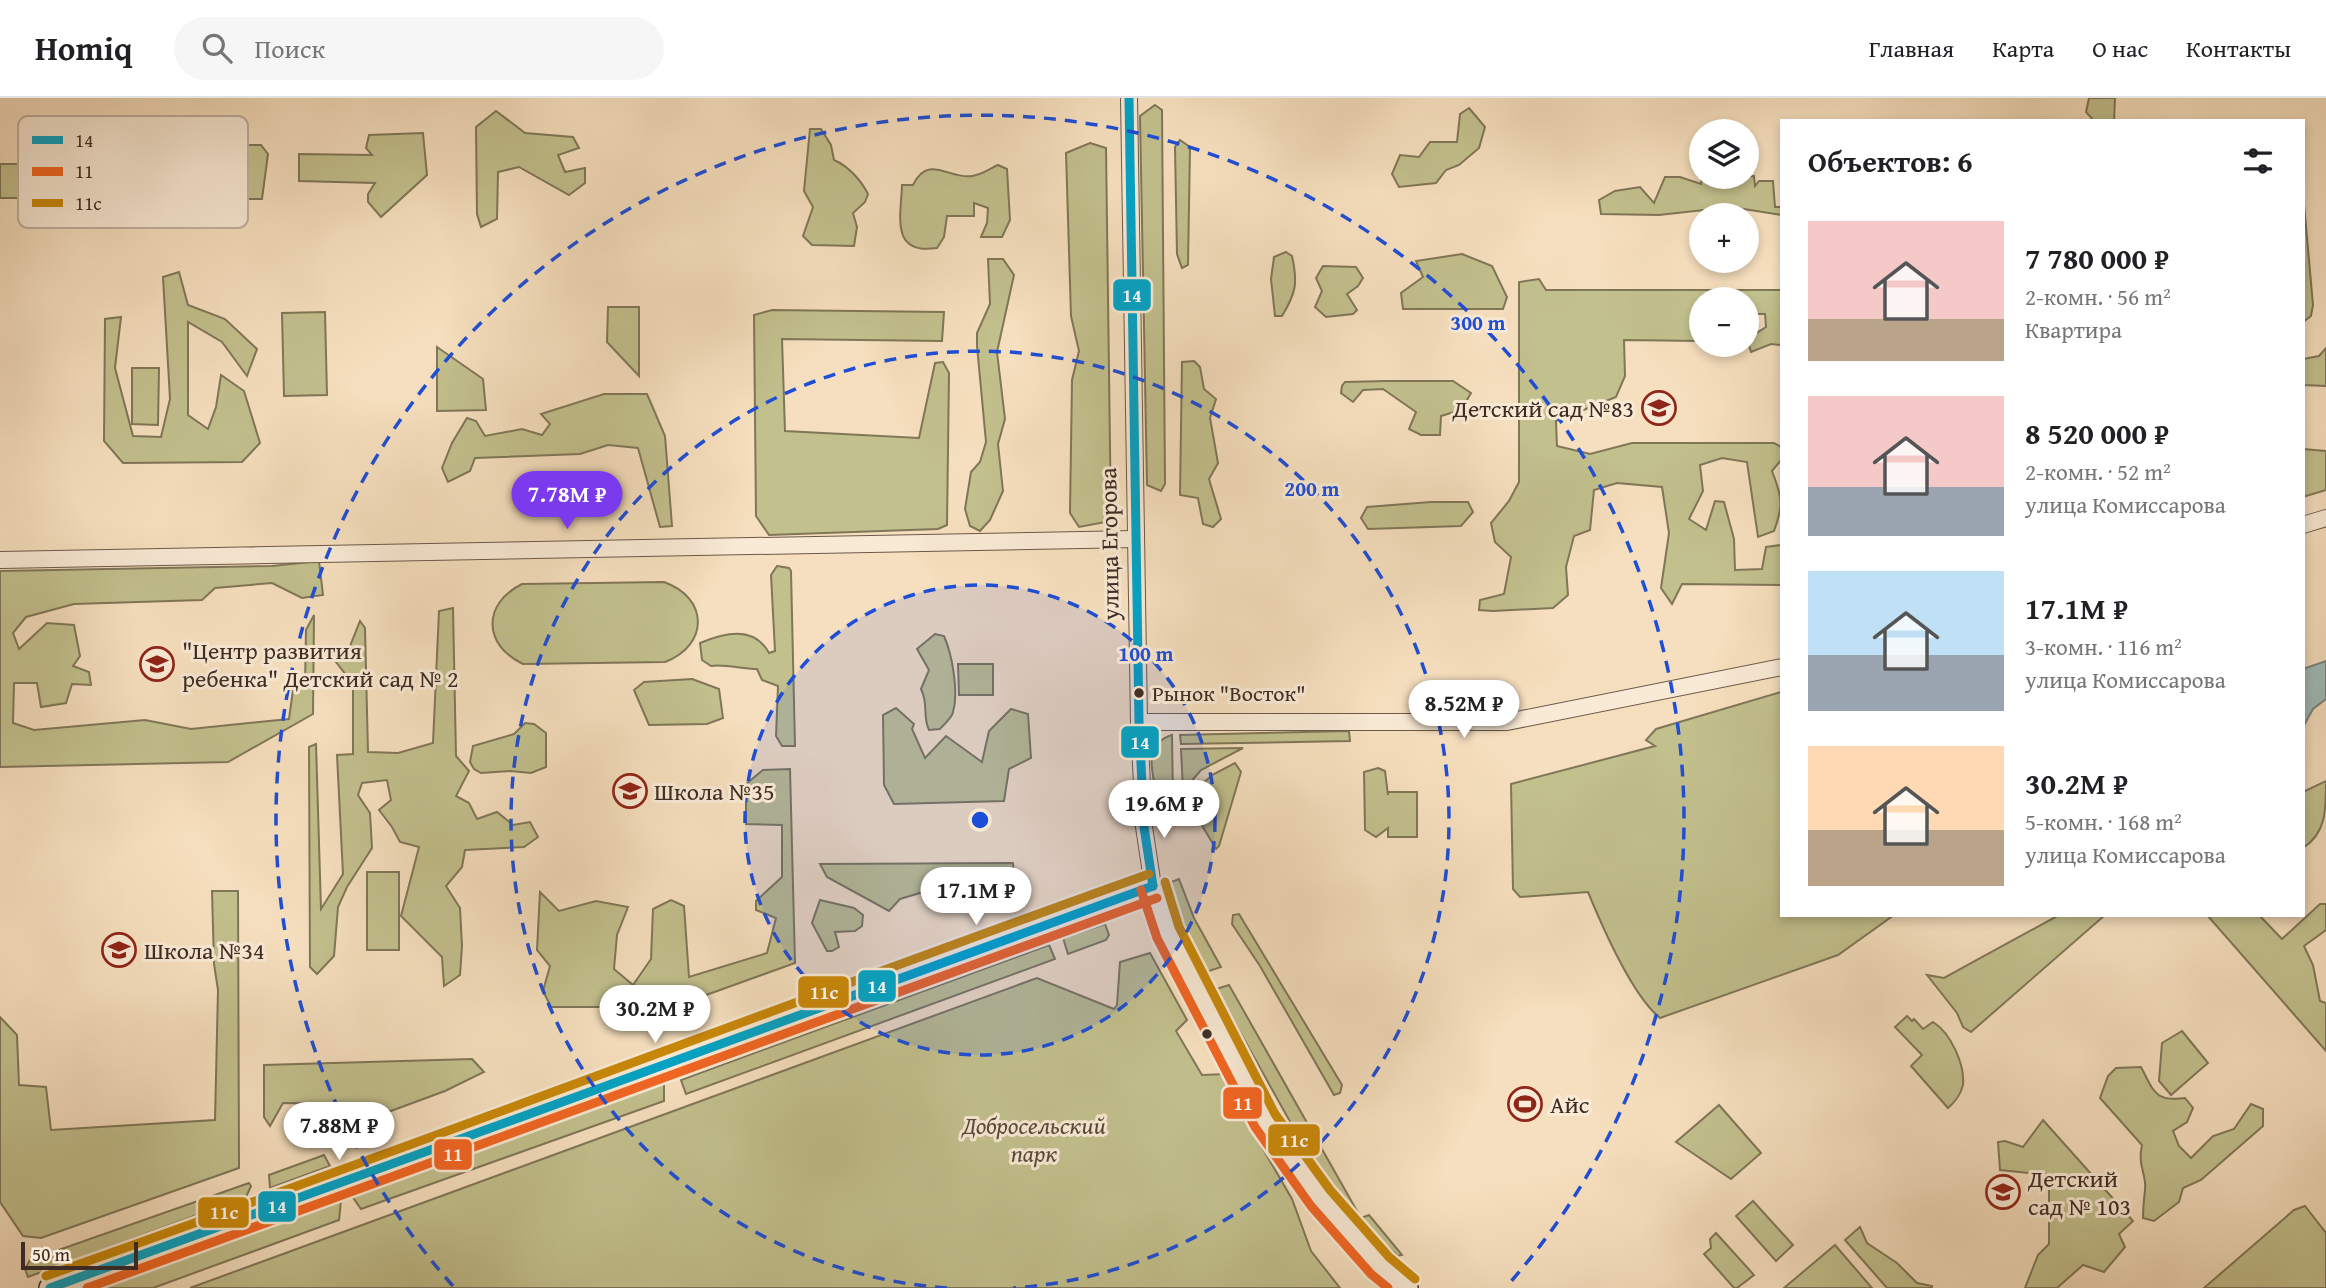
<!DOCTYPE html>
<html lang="ru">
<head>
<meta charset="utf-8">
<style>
	:root { --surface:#fff; --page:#f6f6f6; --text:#202124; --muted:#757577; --line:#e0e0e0; --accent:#7c3aed }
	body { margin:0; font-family:"Gentium Book Plus",serif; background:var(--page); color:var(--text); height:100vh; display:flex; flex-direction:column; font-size:26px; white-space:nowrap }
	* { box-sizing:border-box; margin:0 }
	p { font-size:23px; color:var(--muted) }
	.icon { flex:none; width:38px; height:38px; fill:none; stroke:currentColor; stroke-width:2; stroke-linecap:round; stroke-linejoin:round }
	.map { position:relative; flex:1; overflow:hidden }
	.details { position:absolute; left:1780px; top:21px; width:525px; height:798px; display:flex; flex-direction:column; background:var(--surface); border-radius:0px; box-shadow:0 4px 10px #0003 }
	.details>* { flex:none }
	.tools { position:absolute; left:1689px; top:21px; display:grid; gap:14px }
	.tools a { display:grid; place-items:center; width:70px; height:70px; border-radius:50%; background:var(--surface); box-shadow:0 4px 10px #0003; font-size:35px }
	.scale { position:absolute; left:21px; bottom:18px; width:117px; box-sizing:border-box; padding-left:7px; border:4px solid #3e2c24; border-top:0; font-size:19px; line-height:24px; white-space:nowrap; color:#3e2c24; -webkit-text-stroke:5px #f9ead5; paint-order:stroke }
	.price { position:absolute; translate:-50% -60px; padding:0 16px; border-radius:24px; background:#fff; color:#222; font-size:23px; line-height:46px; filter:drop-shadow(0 2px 4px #0008) }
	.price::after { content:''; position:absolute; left:50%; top:42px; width:21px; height:16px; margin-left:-10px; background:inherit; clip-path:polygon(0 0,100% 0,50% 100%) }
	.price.active { background:var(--accent); color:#fff }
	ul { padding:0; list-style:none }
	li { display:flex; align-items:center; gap:21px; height:175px; padding:0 28px }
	li span { display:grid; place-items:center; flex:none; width:196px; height:140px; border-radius:0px; color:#555 }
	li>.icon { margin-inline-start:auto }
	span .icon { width:84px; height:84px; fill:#fffc; stroke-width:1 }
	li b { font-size:30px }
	h2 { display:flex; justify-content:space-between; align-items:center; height:84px; padding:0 28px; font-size:30px }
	header { display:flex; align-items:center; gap:42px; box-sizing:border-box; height:98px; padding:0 35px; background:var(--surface); border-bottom:2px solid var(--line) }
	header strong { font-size:33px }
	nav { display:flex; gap:38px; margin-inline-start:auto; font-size:24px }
	.search { width:490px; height:63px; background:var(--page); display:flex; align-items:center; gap:18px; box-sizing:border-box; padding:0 24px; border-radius:38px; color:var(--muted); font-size:26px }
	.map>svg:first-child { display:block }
</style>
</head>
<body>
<header>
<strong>Homiq</strong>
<div class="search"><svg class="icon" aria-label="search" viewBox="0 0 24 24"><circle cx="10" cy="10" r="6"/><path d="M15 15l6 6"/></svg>Поиск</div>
<nav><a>Главная</a><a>Карта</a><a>О нас</a><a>Контакты</a></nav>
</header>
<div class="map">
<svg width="2326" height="1190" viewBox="0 0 2326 1190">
	<rect width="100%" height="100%" fill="#f6dfbe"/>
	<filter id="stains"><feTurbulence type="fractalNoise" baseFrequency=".00286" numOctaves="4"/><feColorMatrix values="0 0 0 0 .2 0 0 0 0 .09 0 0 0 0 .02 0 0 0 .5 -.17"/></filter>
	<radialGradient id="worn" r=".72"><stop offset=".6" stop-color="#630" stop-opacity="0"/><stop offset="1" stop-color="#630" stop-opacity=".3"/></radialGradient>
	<!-- green -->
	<g fill="#c2c08d" stroke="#807658" stroke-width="2">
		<path d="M2089,0H2115L2114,23H2094L2086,14Z"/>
		<path d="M1155,7L1162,12L1165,386L1161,393L1147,387L1140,18Z"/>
		<path d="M1469,10L1485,29L1479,50L1459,67L1446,72L1436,85L1399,89L1392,76L1400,57L1419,59L1430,44H1457L1460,16Z"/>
		<path d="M496,13L525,35L573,39L579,50L558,57L565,74L585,70V85L569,97L519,69L498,74L497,121L481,129L477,116L476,29Z"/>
		<path d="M810,31H821L831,47L834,62C848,68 861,82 868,96L865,104L853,115L857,129L854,148L812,147L803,138L813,109L804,93Z"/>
		<path d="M423,35L427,77L381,119L368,104V96L375,85L299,83V56L372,57L366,50L369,37Z"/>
		<path d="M1180,42L1190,49L1188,167L1182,170L1177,156L1175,49Z"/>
		<path d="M1090,45L1106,50L1111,423L1079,429L1070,415L1072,282L1079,253L1071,218L1066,55Z"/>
		<path d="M207,47H261L268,56L262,101H220L191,78L199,51Z"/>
		<rect x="0" y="66" width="66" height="34"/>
		<path d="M998,67L1007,71L1010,122L1002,139H981L987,125L988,110L974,105V118H947L944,139L937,150C890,157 901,118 902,87H913C928,55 950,82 972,78C981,77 991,70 998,67Z"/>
		<path d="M1754,78L1755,88L1759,83H1773L1775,109H1781V117L1731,109L1659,117L1601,116L1599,102L1615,93L1640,89L1654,105L1665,79H1680L1701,86L1702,79Z"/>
		<path d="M2303,95L2313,207L2311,218L2303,224Z"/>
		<path d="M1286,154L1292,158C1298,185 1296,195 1282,218H1275L1271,181L1274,159Z"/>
		<path d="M1462,156L1492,168L1507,199L1503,211H1403L1401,195L1423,179L1416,163Z"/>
		<path d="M988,161H1003L1014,177L997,254L1005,321L998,346L1003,393L990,422L980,433L970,428L965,411L971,374L980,364L986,344L977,248V235L990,206Z"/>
		<path d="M1323,168L1356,169L1363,180L1358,188L1347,196L1357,212L1353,216L1326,219L1315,209L1322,193L1316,180Z"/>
		<path d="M179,174L188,207L225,221L257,251L247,278L222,244L188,224V317L208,331L216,309L221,277L244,293L260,345L242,364L123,365L104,343L105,221L121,219L115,270L133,338L161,339L170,301L163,179Z"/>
		<path d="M1539,181L1546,192H1781V247L1771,246L1751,254L1747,241L1766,229L1765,216H1747L1746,201H1701V243L1624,242L1625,278L1616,299L1556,323L1557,348L1590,356L1632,345H1774L1781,349V362L1772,373C1782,399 1784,406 1774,433L1758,439L1747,364L1722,360L1700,367L1703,393L1689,421L1706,432L1715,403L1724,404L1734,441L1735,472L1762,471L1766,449L1781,447V487L1682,486L1672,506L1661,490L1669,435L1662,389L1617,385L1594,392L1590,432L1574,438L1566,469L1568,497L1553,510L1493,513L1479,512L1480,502L1504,496L1511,459L1495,444L1491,425L1509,403L1519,384V184Z"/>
		<path d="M608,209H639V278L607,244Z"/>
		<path d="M772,212L944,214L942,243L782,241L785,333L919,340L935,265L943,264L949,275L947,427L938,431L769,437L756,418L754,217Z"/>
		<path d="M325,214L327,297L284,298L282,215Z"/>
		<path d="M437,249L483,281L486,312L437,313Z"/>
		<path d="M2326,250V288L2303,287V261L2319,258Z"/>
		<path d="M1194,263L1200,269L1204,291L1216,301L1210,320L1218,365L1209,381L1221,421L1213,429L1203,426L1198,400L1180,397L1182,264Z"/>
		<path d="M132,270H159L158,327L132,326Z"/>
		<path d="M1386,283H1453L1471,295L1461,312L1441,318L1440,337H1421L1409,331L1416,314L1383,291L1363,292L1353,304L1341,295L1342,288L1345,284Z"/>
		<path d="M604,296H647L665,338L672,428L660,429L638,350L608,347L580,356L475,360L470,373L448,384L442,370L452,345L467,320L476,323L485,338L522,331L542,337L550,326L541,316Z"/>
		<path d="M2303,351L2326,353V392L2303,399Z"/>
		<path d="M1431,404H1468L1473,414L1461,428L1368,431L1361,420L1367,409Z"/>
		<path d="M319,463L323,497L302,500L272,485L215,490L202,502L74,506L26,519L13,535L19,551L47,525L74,527L80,558L73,568L89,574L91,587L72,586L66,605L41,609L37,585H14L13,625L34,632L145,622L191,631L289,621L293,592L305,588L306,532L314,517L313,616L228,664L0,669V473L272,468Z"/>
		<path d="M777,468L789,470L791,473L795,648H782L776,638L778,588L762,582L757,571C741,571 727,566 711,568L702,562L700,545C724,535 754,527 769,555L775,553L771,477Z"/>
		<path d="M664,484C709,500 709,547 665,564L523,566C483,547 482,506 522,486Z"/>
		<path d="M453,510L456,658L469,673L456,698L469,705L477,721L497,714L513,727L530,724L538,739L524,749L465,752L462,769L446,788L460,810L462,848L460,877L444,888L442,859L401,818L419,749L400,744L392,729L379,712L391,702L387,682L362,685L358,697L370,715L372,750L347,789L338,809L334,858L317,876L310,869L309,649L316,646L321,811L343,776L337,657L353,656V586L336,564L350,548L360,523L365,530L368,654L398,655L433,645L439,513Z"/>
		<path d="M935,536L944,538C952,556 959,594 953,614C952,620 944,626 940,631L929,632C922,617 929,607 921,591L929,572L917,551Z"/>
		<path d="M958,566H993V597H959Z"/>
		<path d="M692,581L719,591L723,620L707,626L649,627L634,592L644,584Z"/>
		<path d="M1781,594L1782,817H1894L1838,857L1660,920C1632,897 1602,828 1588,794L1520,799L1513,791L1511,686L1655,648L1646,642L1656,631Z"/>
		<path d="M896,610L914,626L912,631L925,660L946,638L982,664L989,633L1011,611L1028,616L1031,660L1009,671L1004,703L894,706L884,687L883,617Z"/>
		<path d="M525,625L534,626L546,635V669L531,675L510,673L481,675L474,671L470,664L473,648L514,636Z"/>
		<path d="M1349,633L1350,643L1181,646L1180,637Z"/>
		<path d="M1172,637L1173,702L1158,704C1154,678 1140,647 1172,637Z"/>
		<path d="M1243,650L1201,672L1183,693L1181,651Z"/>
		<path d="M1235,665L1241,674L1219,748L1216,751L1186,701L1212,677Z"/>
		<path d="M1378,670L1385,673L1388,697V694H1417V739H1388V730L1376,739L1365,732L1364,674Z"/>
		<path d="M790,671L795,865L673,909H551L543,893L550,868L537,852L540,794L559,813L596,803L628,809L617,837L614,871L633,887L651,861L653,811L671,802L684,808L689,879L767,855L776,820L756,812V803L782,779V727L746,726V686L763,672Z"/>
		<path d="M2326,683C2326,713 2326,735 2303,750V694Z"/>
		<path d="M1013,765L1014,778L940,789L900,801L889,813L827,779L820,766Z"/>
		<rect x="367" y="774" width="32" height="78"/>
		<path d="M1179,781L1194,820L1221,869L1206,874L1166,786Z"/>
		<path d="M212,793H238L239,1070L41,1140L23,1138L0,1104V919L17,937L19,987L46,989L51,1032L215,1022L218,892L214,866Z"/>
		<path d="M820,802L854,810L863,817L862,828L855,833L835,834L839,849L832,853H827L812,825Z"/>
		<path d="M2320,806H2326V832L2304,848L2313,867L2320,903L2326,905V953L2207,817H2259L2282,841Z"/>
		<path d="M1239,816L1342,987L1340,995L1334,997L1260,868L1232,826L1233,817Z"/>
		<path d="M2059,817H2105L1971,934L1963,929L1957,915L1927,877L1944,880Z"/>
		<path d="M1105,826L1109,837L1106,842L1068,856L1063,840Z"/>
		<path d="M1049,847L1055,861L686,996L681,982Z"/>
		<path d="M1150,855L1187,922L1176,933L1202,977L1226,976L1229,1000L1245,1020L1292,1101L1311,1153L1340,1190H190L1037,880L1114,911L1117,907L1120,864Z"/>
		<path d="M1229,887L1361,1120L1369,1117L1402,1157L1398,1158L1358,1122L1312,1063L1216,891Z"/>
		<path d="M1907,918L1912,923L1914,921L1923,931L1933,924C1951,935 1965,967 1963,987C1961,996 1954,1005 1948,1010L1911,968L1922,957L1895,929Z"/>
		<path d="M2182,933L2208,965L2171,997L2159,983L2162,945Z"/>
		<path d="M472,961L484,974L445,993L299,1047L301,1026L374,1006L283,1005L270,1028L264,1019V967Z"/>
		<path d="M2141,969C2154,994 2155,1004 2185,1000L2193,1010L2187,1024L2173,1033L2179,1048L2191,1060L2213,1038L2234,1031L2251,1006L2263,1011V1028L2201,1082L2183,1090L2179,1104L2154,1123L2143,1120C2143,1110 2144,1101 2145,1092C2147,1076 2137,1068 2142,1047L2100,1000L2108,978L2116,970Z"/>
		<path d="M664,984V1003L361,1111L352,1098Z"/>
		<path d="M1719,1007L1761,1055L1731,1081L1676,1044Z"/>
		<path d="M2043,1022L2133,1123L2119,1136L2125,1149L2104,1174L2083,1167L2057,1190H2025L2038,1157L2049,1146V1077L2000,1072L1998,1044L2005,1043L2023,1049Z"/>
		<path d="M324,1057L330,1068L270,1090L269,1077Z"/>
		<path d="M249,1085L251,1088L246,1099L28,1179L25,1171L30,1162Z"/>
		<path d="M341,1103L339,1122L153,1190H104Z"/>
		<path d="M1753,1103L1793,1147L1776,1163L1736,1118Z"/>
		<path d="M2305,1108L2326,1135V1190H2204L2294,1112Z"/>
		<path d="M1860,1129L1867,1145L1897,1165L1917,1185L1932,1188V1190H1887L1845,1142Z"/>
		<path d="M1716,1135L1754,1177L1737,1190H1734L1704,1156L1711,1150L1710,1141Z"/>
		<path d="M1835,1147L1872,1190H1784Z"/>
	</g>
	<!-- water -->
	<path fill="#9fbbb9" stroke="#78827d" stroke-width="2" d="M2326,563V601L2313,611L2303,629V571Z"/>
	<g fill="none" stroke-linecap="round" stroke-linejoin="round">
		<!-- minor casing -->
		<g stroke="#6c594a" stroke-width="18">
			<g id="minor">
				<path d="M1129,0L1139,624L1144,729L1153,788"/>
				<path d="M2303,427L2326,420"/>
				<path d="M0,462L1135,441"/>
				<path d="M1139,624H1507L1782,569"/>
			</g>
		</g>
		<!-- secondary casing -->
		<g stroke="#3e2c24" stroke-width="24">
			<path id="secondary" d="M50,1190L253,1118L926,869L1153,788L1168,834L1265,1022L1320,1100L1380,1168L1407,1190"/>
		</g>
		<!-- minor -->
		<use href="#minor" stroke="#f9ead5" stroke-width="16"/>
		<!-- secondary -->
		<use href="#secondary" stroke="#f9ead5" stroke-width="21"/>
		<!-- bus-1 casing -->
		<g stroke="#f9ead5" stroke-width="14">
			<g id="bus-1">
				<path d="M1129,0L1139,624L1144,729L1153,788"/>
				<path d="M50,1190C419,1059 784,920 1153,788"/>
			</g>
		</g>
		<!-- bus-2 casing -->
		<g stroke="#f9ead5" stroke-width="14">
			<g id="bus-2">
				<path d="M1141,792L1157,840L1255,1029L1311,1108L1371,1176L1388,1190"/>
				<path d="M87,1190L1157,800"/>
			</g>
		</g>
		<!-- bus-3 casing -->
		<g stroke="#f9ead5" stroke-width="14">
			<g id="bus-3">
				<path d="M1165,784L1179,829L1275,1016L1330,1092L1389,1159L1415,1181"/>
				<path d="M46,1178C415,1048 780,908 1149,776"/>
			</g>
		</g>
		<!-- bus-1 -->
		<use href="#bus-1" stroke="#03a3c6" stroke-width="9"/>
		<!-- bus-2 -->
		<use href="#bus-2" stroke="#f26522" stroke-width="9"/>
		<!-- bus-3 -->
		<use href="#bus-3" stroke="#c98809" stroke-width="9"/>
	</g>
	<!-- distance rings -->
	<circle cx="980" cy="722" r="235" fill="#1d4ed8" fill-opacity=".12"/>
	<g fill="none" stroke="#1d4ed8" stroke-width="3.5" stroke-dasharray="12 9">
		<circle cx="980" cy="722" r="235"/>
		<path d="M947 1190A469 469 0 1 1 1013 1190"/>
		<path d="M453 1188A704 704 0 1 1 1507 1188"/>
	</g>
	<!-- icons -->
	<defs>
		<g id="school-ring" transform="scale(1.75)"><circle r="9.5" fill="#f9ead5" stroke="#8f2418" stroke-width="1.5"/><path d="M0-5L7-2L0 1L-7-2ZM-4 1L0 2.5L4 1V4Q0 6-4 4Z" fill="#8f2418"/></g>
		<g id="stadium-ring" transform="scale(1.75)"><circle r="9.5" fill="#f9ead5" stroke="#8f2418" stroke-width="1.5"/><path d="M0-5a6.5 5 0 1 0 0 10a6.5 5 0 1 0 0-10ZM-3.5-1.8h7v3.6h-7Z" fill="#8f2418"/></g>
	</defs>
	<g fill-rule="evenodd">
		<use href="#school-ring" x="1659" y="310"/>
		<use href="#school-ring" x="157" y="566"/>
		<use href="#school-ring" x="630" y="693"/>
		<use href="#school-ring" x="119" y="852"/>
		<use href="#stadium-ring" x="1525" y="1006"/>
		<use href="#school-ring" x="2003" y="1094"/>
	</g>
	<!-- markers -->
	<g fill="#3e2c24" stroke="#f9ead5" stroke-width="2.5">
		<circle cx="1139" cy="595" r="6"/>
		<circle cx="1207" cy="936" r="6"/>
	</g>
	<g text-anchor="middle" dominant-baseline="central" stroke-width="6" stroke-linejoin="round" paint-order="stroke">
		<!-- bus labels -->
		<g font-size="22" fill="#3e2c24" stroke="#f9ead5" text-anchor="start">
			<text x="1152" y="595">Рынок "Восток"</text>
		</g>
		<!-- poi labels -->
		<g font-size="24" fill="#3e2c24" stroke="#f9ead5" text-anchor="start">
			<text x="1634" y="310" text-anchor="end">Детский сад №83</text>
			<text x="182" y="552">"Центр развития<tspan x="182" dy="28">ребенка" Детский сад № 2</tspan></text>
			<text x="654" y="693">Школа №35</text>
			<text x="144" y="852">Школа №34</text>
			<text x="1550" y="1006">Айс</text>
			<text x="2028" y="1080">Детский<tspan x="2028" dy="28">сад № 103</tspan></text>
		</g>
		<!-- street labels -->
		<g font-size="24" fill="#3e2c24" stroke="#f9ead5">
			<text transform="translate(1109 446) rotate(-91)">улица Егорова</text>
		</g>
		<!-- park labels -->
		<g font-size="24" font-style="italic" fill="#584a39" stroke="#f9ead5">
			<text x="1034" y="1027">Добросельский<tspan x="1034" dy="28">парк</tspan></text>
		</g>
	</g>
	<!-- legend -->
	<rect x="18" y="18" width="230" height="112" rx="10" fill="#f9ead5" stroke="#c1b1a0" stroke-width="2"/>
	<rect x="32" y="38" width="31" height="8" fill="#03a3c6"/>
	<rect x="32" y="69" width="31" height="9" fill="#f26522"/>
	<rect x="32" y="101" width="31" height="8" fill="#c98809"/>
	<g font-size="19" fill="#3e2c24">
		<text x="75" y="49">14</text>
		<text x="75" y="80">11</text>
		<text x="75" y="112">11с</text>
	</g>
	<circle cx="980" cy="722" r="10" fill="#1d4ed8" stroke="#f9ead5" stroke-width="3.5"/>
	<g font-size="21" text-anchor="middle" font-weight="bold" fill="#1d4ed8" stroke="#f9ead5" stroke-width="6" stroke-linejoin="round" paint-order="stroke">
		<text x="1478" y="232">300 m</text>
		<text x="1312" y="398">200 m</text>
		<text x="1146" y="563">100 m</text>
	</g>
	<g stroke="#f9ead5" stroke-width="2.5">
		<rect x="1112" y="180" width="40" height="34" rx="7" fill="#03a3c6"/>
		<rect x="1120" y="627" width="40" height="34" rx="7" fill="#03a3c6"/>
		<rect x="857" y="871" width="40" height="34" rx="7" fill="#03a3c6"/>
		<rect x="797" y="877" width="53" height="34" rx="7" fill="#c98809"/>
		<rect x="1222" y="988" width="41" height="34" rx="7" fill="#f26522"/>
		<rect x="1267" y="1025" width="54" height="34" rx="7" fill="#c98809"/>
		<rect x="433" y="1040" width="40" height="33" rx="7" fill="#f26522"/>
		<rect x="257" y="1092" width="40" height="33" rx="7" fill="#03a3c6"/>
		<rect x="197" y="1098" width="53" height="33" rx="7" fill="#c98809"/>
	</g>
	<g font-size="19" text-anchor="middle" font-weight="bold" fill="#fff">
		<text x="1132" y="204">14</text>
		<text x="1140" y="651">14</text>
		<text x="877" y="895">14</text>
		<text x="824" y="901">11с</text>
		<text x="1243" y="1012">11</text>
		<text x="1294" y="1049">11с</text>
		<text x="453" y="1063">11</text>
		<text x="277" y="1115">14</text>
		<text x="224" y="1121">11с</text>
	</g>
	<rect width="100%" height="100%" filter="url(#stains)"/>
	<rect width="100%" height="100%" fill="url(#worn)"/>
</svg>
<div class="tools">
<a><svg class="icon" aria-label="layers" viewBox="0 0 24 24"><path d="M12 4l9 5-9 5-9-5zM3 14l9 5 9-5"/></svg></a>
<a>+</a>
<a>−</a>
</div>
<div class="scale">50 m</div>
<b class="price active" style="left:567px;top:433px">7.78M ₽</b>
<b class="price" style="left:1464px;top:642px">8.52M ₽</b>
<b class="price" style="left:1164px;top:742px">19.6M ₽</b>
<b class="price" style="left:976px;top:829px">17.1M ₽</b>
<b class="price" style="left:655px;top:947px">30.2M ₽</b>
<b class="price" style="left:339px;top:1064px">7.88M ₽</b>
<section class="details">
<h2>Объектов: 6<svg class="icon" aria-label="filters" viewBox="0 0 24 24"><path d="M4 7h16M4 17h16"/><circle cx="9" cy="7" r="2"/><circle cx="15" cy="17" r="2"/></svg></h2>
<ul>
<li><span style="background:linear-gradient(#f6c9c9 70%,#b9a48a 0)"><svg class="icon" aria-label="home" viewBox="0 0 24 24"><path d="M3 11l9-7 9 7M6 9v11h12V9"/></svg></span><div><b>7 780 000 ₽</b><p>2-комн. · 56 m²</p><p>Квартира</p></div></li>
<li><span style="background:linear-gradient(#f6c9c9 65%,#9aa5b1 0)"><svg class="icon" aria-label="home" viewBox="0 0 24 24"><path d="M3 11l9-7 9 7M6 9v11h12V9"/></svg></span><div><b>8 520 000 ₽</b><p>2-комн. · 52 m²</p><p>улица Комиссарова</p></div></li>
<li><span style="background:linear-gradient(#bfe0f5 60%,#9aa5b1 0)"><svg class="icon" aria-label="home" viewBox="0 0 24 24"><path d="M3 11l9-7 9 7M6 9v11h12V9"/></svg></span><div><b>17.1M ₽</b><p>3-комн. · 116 m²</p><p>улица Комиссарова</p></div></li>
<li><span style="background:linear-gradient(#ffd9b3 60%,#b9a48a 0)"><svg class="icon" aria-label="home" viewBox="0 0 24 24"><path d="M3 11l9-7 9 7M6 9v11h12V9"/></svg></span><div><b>30.2M ₽</b><p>5-комн. · 168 m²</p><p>улица Комиссарова</p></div></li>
</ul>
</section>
</div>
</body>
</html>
